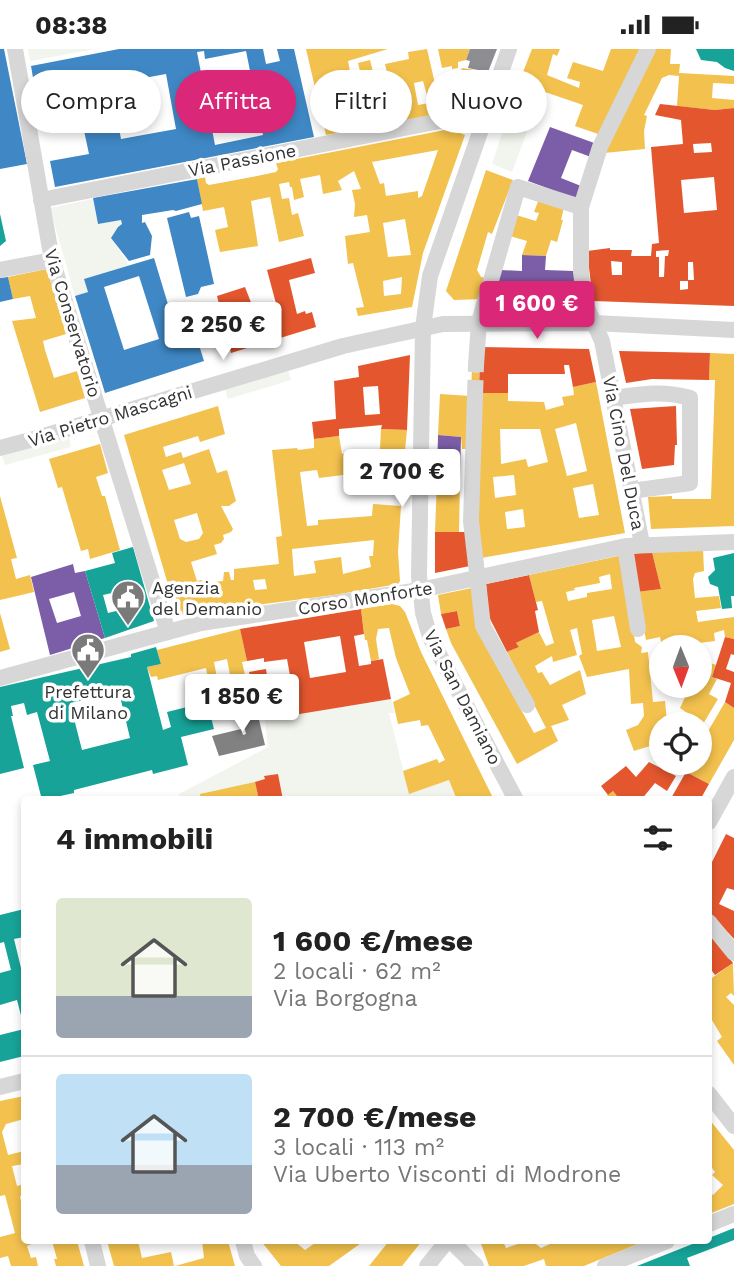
<!DOCTYPE html>
<html lang="it">
<head>
<meta charset="utf-8">
<style>
	:root { --surface:#fff; --page:#f2f2f2; --text:#222; --muted:#767676; --line:#e0e0e0; --accent:#db2777 }
	body { margin:0; font-family:"Work Sans",sans-serif; background:var(--page); color:var(--text); height:100vh; display:flex; flex-direction:column; font-size:26px; white-space:nowrap }
	* { box-sizing:border-box; margin:0 }
	p { font-size:23px; color:var(--muted) }
	.icon { flex:none; width:38px; height:38px; fill:none; stroke:currentColor; stroke-width:2; stroke-linecap:round; stroke-linejoin:round }
	.map { position:relative; flex:1; overflow:hidden }
	.panel { position:absolute; left:21px; top:747px; width:691px; height:448px; display:flex; flex-direction:column; background:var(--surface); border-radius:7px; box-shadow:0 4px 10px #0003 }
	.panel>* { flex:none }
	.guide { position:absolute; left:21px; top:21px; width:693px; height:63px; display:flex; gap:14px }
	.needle { width:46px; rotate:179deg }
	.tools { position:absolute; left:649px; top:586px; display:grid; gap:14px }
	.tools a { display:grid; place-items:center; width:63px; height:63px; border-radius:50%; background:var(--surface); box-shadow:0 4px 10px #0003; font-size:35px }
	.price { position:absolute; translate:-50% -60px; padding:0 16px; border-radius:7px; background:#fff; color:#222; font-size:23px; line-height:46px; filter:drop-shadow(0 2px 4px #0008) }
	.price::after { content:''; position:absolute; left:50%; top:42px; width:21px; height:16px; margin-left:-10px; background:inherit; clip-path:polygon(0 0,100% 0,50% 100%) }
	.price.on { background:var(--accent); color:#fff }
	ul { padding:0; list-style:none }
	li { display:flex; align-items:center; gap:21px; height:175px; padding:0 35px }
	li+li { border-top:2px solid var(--line) }
	li span { display:grid; place-items:center; flex:none; width:196px; height:140px; border-radius:7px; color:#555 }
	li>.icon { margin-inline-start:auto }
	span .icon { width:84px; height:84px; fill:#fffc; stroke-width:1 }
	li b { font-size:30px }
	h2 { display:flex; justify-content:space-between; align-items:center; height:84px; padding:0 35px; font-size:30px }
	.chip { padding:0 24px; border-radius:32px; background:var(--surface); box-shadow:0 4px 10px #0003; font-size:24px; line-height:63px }
	.chip.on { background:var(--accent); color:#fff }
	.status { display:flex; justify-content:space-between; align-items:center; height:49px; padding:0 35px; background:var(--surface); direction:ltr }
	.status svg { height:19px; fill:currentColor }
	.map>svg:first-child { display:block }
</style>
</head>
<body>
<div class="status"><b>08:38</b><svg viewBox="0 0 49 12"><path d="M0 12V9h3v3zM5 12V6h3v6zM10 12V3h3v9zM15 12V0h3v12zM26 1h20v11H26zM47 4h2v5h-2z"/></svg></div>
<div class="map">
<svg width="734" height="1217" viewBox="0 0 734 1217">
	<rect width="100%" height="100%" fill="#fff"/>
	<!-- green -->
	<g fill="#f1f5ed">
		<path d="M28,0H95L30,12Z"/>
		<path d="M508,66L530,75L512,123L492,115Z"/>
		<path d="M93,150L98,175L121,171L122,175L118,178L112,189L129,217L85,230L88,243L75,247L50,159Z"/>
		<path d="M288,321L291,331L228,350L225,340Z"/>
		<path d="M69,388L71,398L5,416L2,407Z"/>
		<path d="M391,650L395,664H389L409,745L449,731L457,751H180L179,745L268,698L265,670Z"/>
	</g>
	<!-- homes -->
	<g fill="#f2c14e" fill-rule="evenodd">
		<path d="M306,0H388L348,12L352,33L343,35L345,39L340,40L342,50L356,49V55L380,51V55L393,53L385,15L409,10L408,3L427,0L436,39L457,35L462,19L488,23L475,59L356,80L355,75L337,78L338,84L326,86ZM423,32L429,54L418,56L414,34Z"/>
		<path d="M438,0H470L466,11L458,13V19L452,20V17L442,19Z"/>
		<path d="M532,0H560L557,7L553,5L547,26L579,39L580,33L567,29L573,13L603,22L611,0H640L601,86L575,77L583,56L545,43L539,63L511,54Z"/>
		<path d="M653,0H671L670,15H680L679,24L734,27V35L713,34L712,49L734,51V59L715,61L677,57L679,27L669,26L662,29L644,66L647,67L644,82L645,100L604,104Z"/>
		<path d="M370,11L375,31L363,34L358,14Z"/>
		<path d="M450,80L465,86L423,204L412,258L358,267L356,259L364,258L353,214L348,215L345,187L370,183L367,166L354,168L355,155L352,141L361,140L354,122L338,132L342,141L323,145L320,126L300,130L304,148L294,151L292,138H290L289,133L279,135L282,150L289,149L292,166L298,164L304,187L279,193L270,148L251,152L258,197L220,203L215,181L228,178L224,158L203,162L197,130L205,128L206,134L209,136L257,127L276,123L278,120L276,114ZM438,101L422,147L418,149V142L386,147L384,134L380,135L372,113ZM405,170L411,206L388,208L383,174ZM402,228L401,245L384,247L383,232Z"/>
		<path d="M486,121L513,131L492,185L488,183L477,221L481,228L488,229L482,250L454,251L446,242Z"/>
		<path d="M539,150L564,158L561,171H563L557,193L551,191L546,207L522,206L527,192L510,187L516,166L536,172L539,164L534,163Z"/>
		<path d="M47,220L66,285L43,292L45,301L54,329L77,322L85,349L40,363L12,272L36,269L30,247L13,250L8,228Z"/>
		<path d="M710,304L734,305V477L651,480L648,448L672,447V450H711L715,331H709Z"/>
		<path d="M472,316H479V344H508V352L544,353L546,361L564,356L562,348L574,346L573,338L596,333L625,484L481,509L471,347ZM576,374L587,422L567,427L555,380ZM500,380H540L548,413L528,418L526,410L501,415ZM514,426L516,446L495,449L493,428ZM593,435L599,466L579,469L573,439ZM523,460L525,478L507,480L505,463Z"/>
		<path d="M440,345L471,347L470,400H462L461,388L438,386Z"/>
		<path d="M218,357L225,385L200,393L198,387L163,398L166,408L181,403L183,409L209,400L217,424L227,421L236,452L229,457H221L233,480L231,483L223,486L224,490L221,494L214,496L217,505L191,513L197,532L201,531L206,534L223,532L224,523H229L231,531H234V520L279,515L276,488L282,487L272,401L297,399L298,401L314,399V390L339,387L342,405L380,400L381,380L407,381L402,431L375,429L374,422L319,429L317,421L300,423L307,477L318,476V471L372,467L373,455L401,457L398,503L400,532L398,535L334,546L177,566L124,386ZM184,414L191,435L169,441L162,421ZM197,464L203,484L199,490L186,493L180,490L174,471ZM374,491L373,507H369L371,518L343,525L341,508L314,512L316,524L294,527L292,500ZM265,530L267,540L255,541L253,531Z"/>
		<path d="M100,395L108,424L96,428L102,447H105L120,501L90,510L88,500L81,502L62,438L58,439L49,410Z"/>
		<path d="M437,431H460L459,483H435Z"/>
		<path d="M0,447L17,509L11,510L16,530L30,526L34,543L0,551Z"/>
		<path d="M703,500L704,522L695,524L693,530L695,549L719,547L721,559L696,562L698,573L734,568V590L725,588L724,581L714,584L715,592L699,594L700,598H675L674,595L662,598L660,588L646,591L637,543L661,540L652,503Z"/>
		<path d="M623,506L635,593L642,598L641,604L648,603L653,653L665,652L667,673L671,676H662V700L653,696L634,702L626,681L638,676L644,667L643,654L631,655L629,620L587,628L579,607L582,605L577,579L570,581L577,606L553,613L552,607L535,617L538,624L542,623L550,636L580,621L586,645L562,656L569,671L551,677L558,692L517,715L451,594L446,580L460,577L457,562L441,565L438,546L472,539L477,581L534,684L546,679L507,603L519,598L516,594L539,583L546,597L554,594L542,552L536,553L529,526ZM610,525L612,540L587,544V548L568,552L566,543L575,541L574,539L600,534L599,528ZM614,567L621,598L597,602L592,571Z"/>
		<path d="M392,555L400,557L405,563L421,603L494,751H457L449,731L409,745L403,722L437,710L439,714L445,711L428,676L421,677L420,671L398,675L393,653L410,645L396,609L389,579L378,580L376,590L379,610L371,612L367,591H365L361,560Z"/>
		<path d="M0,564L10,600L0,603Z"/>
		<path d="M240,580L247,612L242,613L245,626L250,625L254,644L249,645V650L213,657L206,619L158,631L157,627L151,628L147,618L161,615L157,601ZM227,610L230,626L217,629L214,613Z"/>
		<path d="M704,612L716,616L712,628L717,630L709,645L718,650L703,675L680,659L686,646L671,637H700V621Z"/>
		<path d="M725,653L734,659V691L709,735L686,723L691,714H700V696Z"/>
		<path d="M255,733L259,751H201L200,745Z"/>
		<path d="M613,742L620,751H602L608,746Z"/>
		<path d="M733,914L734,947L731,944L726,948L734,956V1016L717,992L722,988L709,966V931Z"/>
		<path d="M24,1047V1070L6,1075L2,1083L8,1106L24,1102V1115L12,1117L17,1137L24,1135V1146L20,1147L24,1168V1192H33L34,1194L27,1197L31,1209L36,1208L38,1217H11L8,1207L0,1209V1188L15,1184L5,1146L0,1147V1052Z"/>
		<path d="M709,1070L734,1101V1155L709,1165V1142L713,1146L723,1136L712,1126L715,1123L709,1115Z"/>
		<path d="M52,1192H77L84,1217H56L54,1210H57Z"/>
		<path d="M107,1192H138L142,1209L171,1203L174,1217H114Z"/>
		<path d="M202,1192H228L235,1217H175L204,1209Z"/>
		<path d="M261,1192H294L305,1201L318,1192L320,1195L324,1192H364L329,1217H281Z"/>
		<path d="M389,1192H422L402,1217H369Z"/>
		<path d="M480,1192H503L506,1199L518,1195L516,1192H532L541,1199L557,1192H593L595,1195L599,1194V1192H645L584,1217H546L544,1210L524,1217H489Z"/>
	</g>
	<!-- shops -->
	<g fill="#e4572e" fill-rule="evenodd">
		<path d="M660,55L715,61L734,59V257L593,252L587,202L610,199V201H632L631,207H651L652,195L659,194L651,98L683,95L681,71L655,66ZM711,94L712,103L694,104L693,95ZM714,128L717,161L684,164L681,131ZM669,201L668,207H665L664,228H659V208H656V202ZM611,212L622,213V226H612ZM688,213H693L694,231H688V240L680,241V232H688Z"/>
		<path d="M311,209L315,224L289,231L297,265L305,262L306,265L312,263L316,278L231,304L217,247L245,238L257,269L278,262L267,221Z"/>
		<path d="M480,298L589,300L596,333L573,338L569,316H564L565,325H508V344H479Z"/>
		<path d="M619,302L710,304L709,331L652,330L626,334Z"/>
		<path d="M410,306L407,381L381,380L382,376L339,380V387L314,390L312,373L336,370L334,332L359,328L358,317ZM378,337L380,365L365,366L363,338Z"/>
		<path d="M676,357L677,396H675L674,416L642,420L630,360Z"/>
		<path d="M435,483H469L470,517L435,524Z"/>
		<path d="M652,503L661,540L637,543L630,505Z"/>
		<path d="M529,526L538,561L535,562L539,583L516,594L519,598L507,603L489,568L486,535Z"/>
		<path d="M361,560L364,585L354,587L359,617L371,615V612L383,610L391,650L269,670L263,642L254,644L249,623L266,620L268,634L291,632L287,610L264,613V609L247,612L240,580ZM340,587L346,623L310,629L304,593Z"/>
		<path d="M457,562L460,577L446,580L441,565Z"/>
		<path d="M725,588L734,590V606L731,605L726,620L734,623V659L725,653L731,634L712,628Z"/>
		<path d="M649,713L676,727L667,742L655,734L641,751H620L613,742L608,746L601,737L626,717L636,728Z"/>
		<path d="M686,723L709,735L700,751H670Z"/>
		<path d="M278,725L283,751H259L255,733L265,730L264,727Z"/>
		<path d="M726,785L734,789V841L727,839L719,855L734,862V890L709,863V819Z"/>
		<path d="M709,883L733,914L715,926L709,918Z"/>
	</g>
	<!-- offices -->
	<g fill="#7b5ea7" fill-rule="evenodd">
		<path d="M550,78L597,95L591,108L572,101L561,129L581,137L577,150L528,132Z"/>
		<path d="M522,206L546,207L545,221L574,222L577,251L493,249L501,221L522,222Z"/>
		<path d="M438,386L461,388L460,431H437Z"/>
		<path d="M73,515L75,524L85,522L105,589L50,606L31,528ZM74,543L81,567L57,574L49,550Z"/>
	</g>
	<!-- schools -->
	<g fill="#3f88c5" fill-rule="evenodd">
		<path d="M0,0H4L27,115L0,120Z"/>
		<path d="M119,0H263L266,15L280,12L277,0H294L314,88L55,138L50,112L89,105L76,44L37,52L31,17ZM204,2L205,10L246,2L263,86L215,96L197,3ZM166,25L176,80L121,90L111,35ZM278,39L284,67L270,70L265,42Z"/>
		<path d="M197,130L202,155L176,162L173,161L142,166V174L145,173L152,187L150,206L129,212L111,189L118,178L122,175L121,171L98,175L93,149Z"/>
		<path d="M189,163L191,169L199,167L214,235L201,238L198,245L186,248L167,169Z"/>
		<path d="M154,209L177,285L194,280L204,312L105,344L75,247L88,243L84,230ZM139,227L159,290L124,301L104,238Z"/>
		<path d="M8,228L13,250L0,253V229Z"/>
	</g>
	<!-- public -->
	<g fill="#17a398" fill-rule="evenodd">
		<path d="M696,0H734V22L725,19L717,13L701,11Z"/>
		<path d="M0,165L6,192L0,197Z"/>
		<path d="M133,498L154,572L105,589L85,522L115,514L112,504ZM116,543L120,561L108,564L103,546Z"/>
		<path d="M734,504V547H731L732,559L722,560L718,538L710,535L708,528L715,521L713,509Z"/>
		<path d="M156,598L161,615L147,618L163,681L171,678L167,663L207,653L214,680L181,688L188,716L153,725L152,721L74,741V744L42,751L33,716L50,712L37,663L27,666L24,654L11,657L13,667H11L24,719L0,725V638L131,608V605ZM119,643L130,689L82,701L70,654Z"/>
		<path d="M24,860V888L14,890L21,919L24,918V978L17,951L0,956V924L11,921L4,893L0,894V866Z"/>
		<path d="M24,980V1007L0,1013V986Z"/>
		<path d="M734,1179V1191L687,1209L690,1217H637L700,1192H709V1189Z"/>
	</g>
	<!-- industry -->
	<path fill="#8d8d92" d="M470,0H497L488,23L468,19L470,12L466,11Z"/>
	<!-- building -->
	<path fill="#818181" d="M255,654L265,696L219,707L212,687L241,680L243,686L246,685L240,658Z"/>
	<g fill="none" stroke-linecap="round" stroke-linejoin="round">
		<!-- minor-tunnel -->
		<path stroke="#d6d6d6" stroke-width="16" stroke-dasharray="16 8" stroke-linecap="butt" d="M475,347L476,316"/>
		<!-- minor -->
		<g stroke="#d7d7d7" stroke-width="16">
			<path d="M15,0L52,211L168,583"/>
			<path d="M509,0L430,227L423,279L419,527L423,564L430,588L516,751"/>
			<path d="M41,151L450,70H468L484,74"/>
			<path d="M0,221L52,211"/>
			<path d="M476,316L479,273L518,138L581,158"/>
			<path d="M475,347L471,472L483,577L527,656"/>
			<path d="M613,349C640,345 664,341 690,349V434L631,442"/>
			<path d="M0,399L34,390L343,297L443,275L594,274L734,281"/>
			<path d="M642,495L602,292L585,254L581,223V158L600,98L648,0"/>
			<path d="M626,504L638,580"/>
			<path d="M0,629L201,574L420,541L626,497L734,493"/>
			<path d="M709,773L734,728"/>
			<path d="M709,873L734,904"/>
			<path d="M0,1038L24,1032"/>
			<path d="M709,1045L734,1077"/>
			<path d="M709,1175L734,1165"/>
			<path d="M92,1192L98,1217"/>
			<path d="M243,1192L247,1207L254,1217"/>
			<path d="M451,1192L476,1217"/>
			<path d="M427,1217L447,1192"/>
			<path d="M605,1217L667,1192"/>
		</g>
	</g>
	<!-- icons -->
	<defs>
		<g id="civic-pin" transform="scale(1.75)"><path d="M0 17L-7.5 6A9.5 9.5 0 1 1 7.5 6Z" fill="#7a7a7a" stroke="#fff"/><path d="M-.6-6.5H3V-4.5H.6V-3L4-1V1h2V6H-6V1h2V-1L-.6-3ZM-1.2 2.5V6h2.4V2.5Z" fill="#fff"/></g>
	</defs>
	<g fill-rule="evenodd">
		<use href="#civic-pin" x="128" y="548"/>
		<use href="#civic-pin" x="88" y="601"/>
	</g>
	<g text-anchor="middle" dominant-baseline="central" stroke-width="7" stroke-linejoin="round" paint-order="stroke">
		<!-- street labels -->
		<g font-size="18" fill="#333" stroke="#fff">
			<text transform="translate(242 111) rotate(-11)">Via Passione</text>
			<text transform="translate(73 274) rotate(73)">Via Conservatorio</text>
			<text transform="translate(110 367) rotate(-17)">Via Pietro Mascagni</text>
			<text transform="translate(624 404) rotate(79)">Via Cino Del Duca</text>
			<text transform="translate(365 549) rotate(-9)">Corso Monforte</text>
			<text transform="translate(463 648) rotate(63)">Via San Damiano</text>
		</g>
		<!-- poi labels -->
		<g font-size="18" fill="#333" stroke="#fff" text-anchor="start">
			<text x="152" y="538">Agenzia<tspan x="152" dy="21">del Demanio</tspan></text>
			<text x="88" y="642" text-anchor="middle">Prefettura<tspan x="88" dy="21">di Milano</tspan></text>
		</g>
	</g>
</svg>
<div class="tools">
<a><svg class="needle" viewBox="-14 -14 28 28"><path d="M0-13l5 13h-10z" fill="#e53935"/><path d="M0 13l5-13h-10z" fill="#767676"/></svg></a>
<a><svg class="icon" aria-label="locate" viewBox="0 0 24 24"><circle cx="12" cy="12" r="6"/><path d="M12 2v4M12 18v4M2 12h4M18 12h4"/></svg></a>
</div>
<b class="price on" style="left:537px;top:292px">1 600 €</b>
<b class="price" style="left:223px;top:313px">2 250 €</b>
<b class="price" style="left:402px;top:460px">2 700 €</b>
<b class="price" style="left:242px;top:685px">1 850 €</b>
<div class="guide">
<a class="chip">Compra</a>
<a class="chip on">Affitta</a>
<a class="chip">Filtri</a>
<a class="chip">Nuovo</a>
</div>
<section class="panel">
<h2>4 immobili<svg class="icon" aria-label="filters" viewBox="0 0 24 24"><path d="M4 7h16M4 17h16"/><circle cx="9" cy="7" r="2"/><circle cx="15" cy="17" r="2"/></svg></h2>
<ul>
<li><span style="background:linear-gradient(#dfe7d0 70%,#9aa5b1 0)"><svg class="icon" aria-label="home" viewBox="0 0 24 24"><path d="M3 11l9-7 9 7M6 9v11h12V9"/></svg></span><div><b>1 600 €/mese</b><p>2 locali · 62 m²</p><p>Via Borgogna</p></div></li>
<li><span style="background:linear-gradient(#bfe0f5 65%,#9aa5b1 0)"><svg class="icon" aria-label="home" viewBox="0 0 24 24"><path d="M3 11l9-7 9 7M6 9v11h12V9"/></svg></span><div><b>2 700 €/mese</b><p>3 locali · 113 m²</p><p>Via Uberto Visconti di Modrone</p></div></li>
</ul>
</section>
</div>
</body>
</html>
